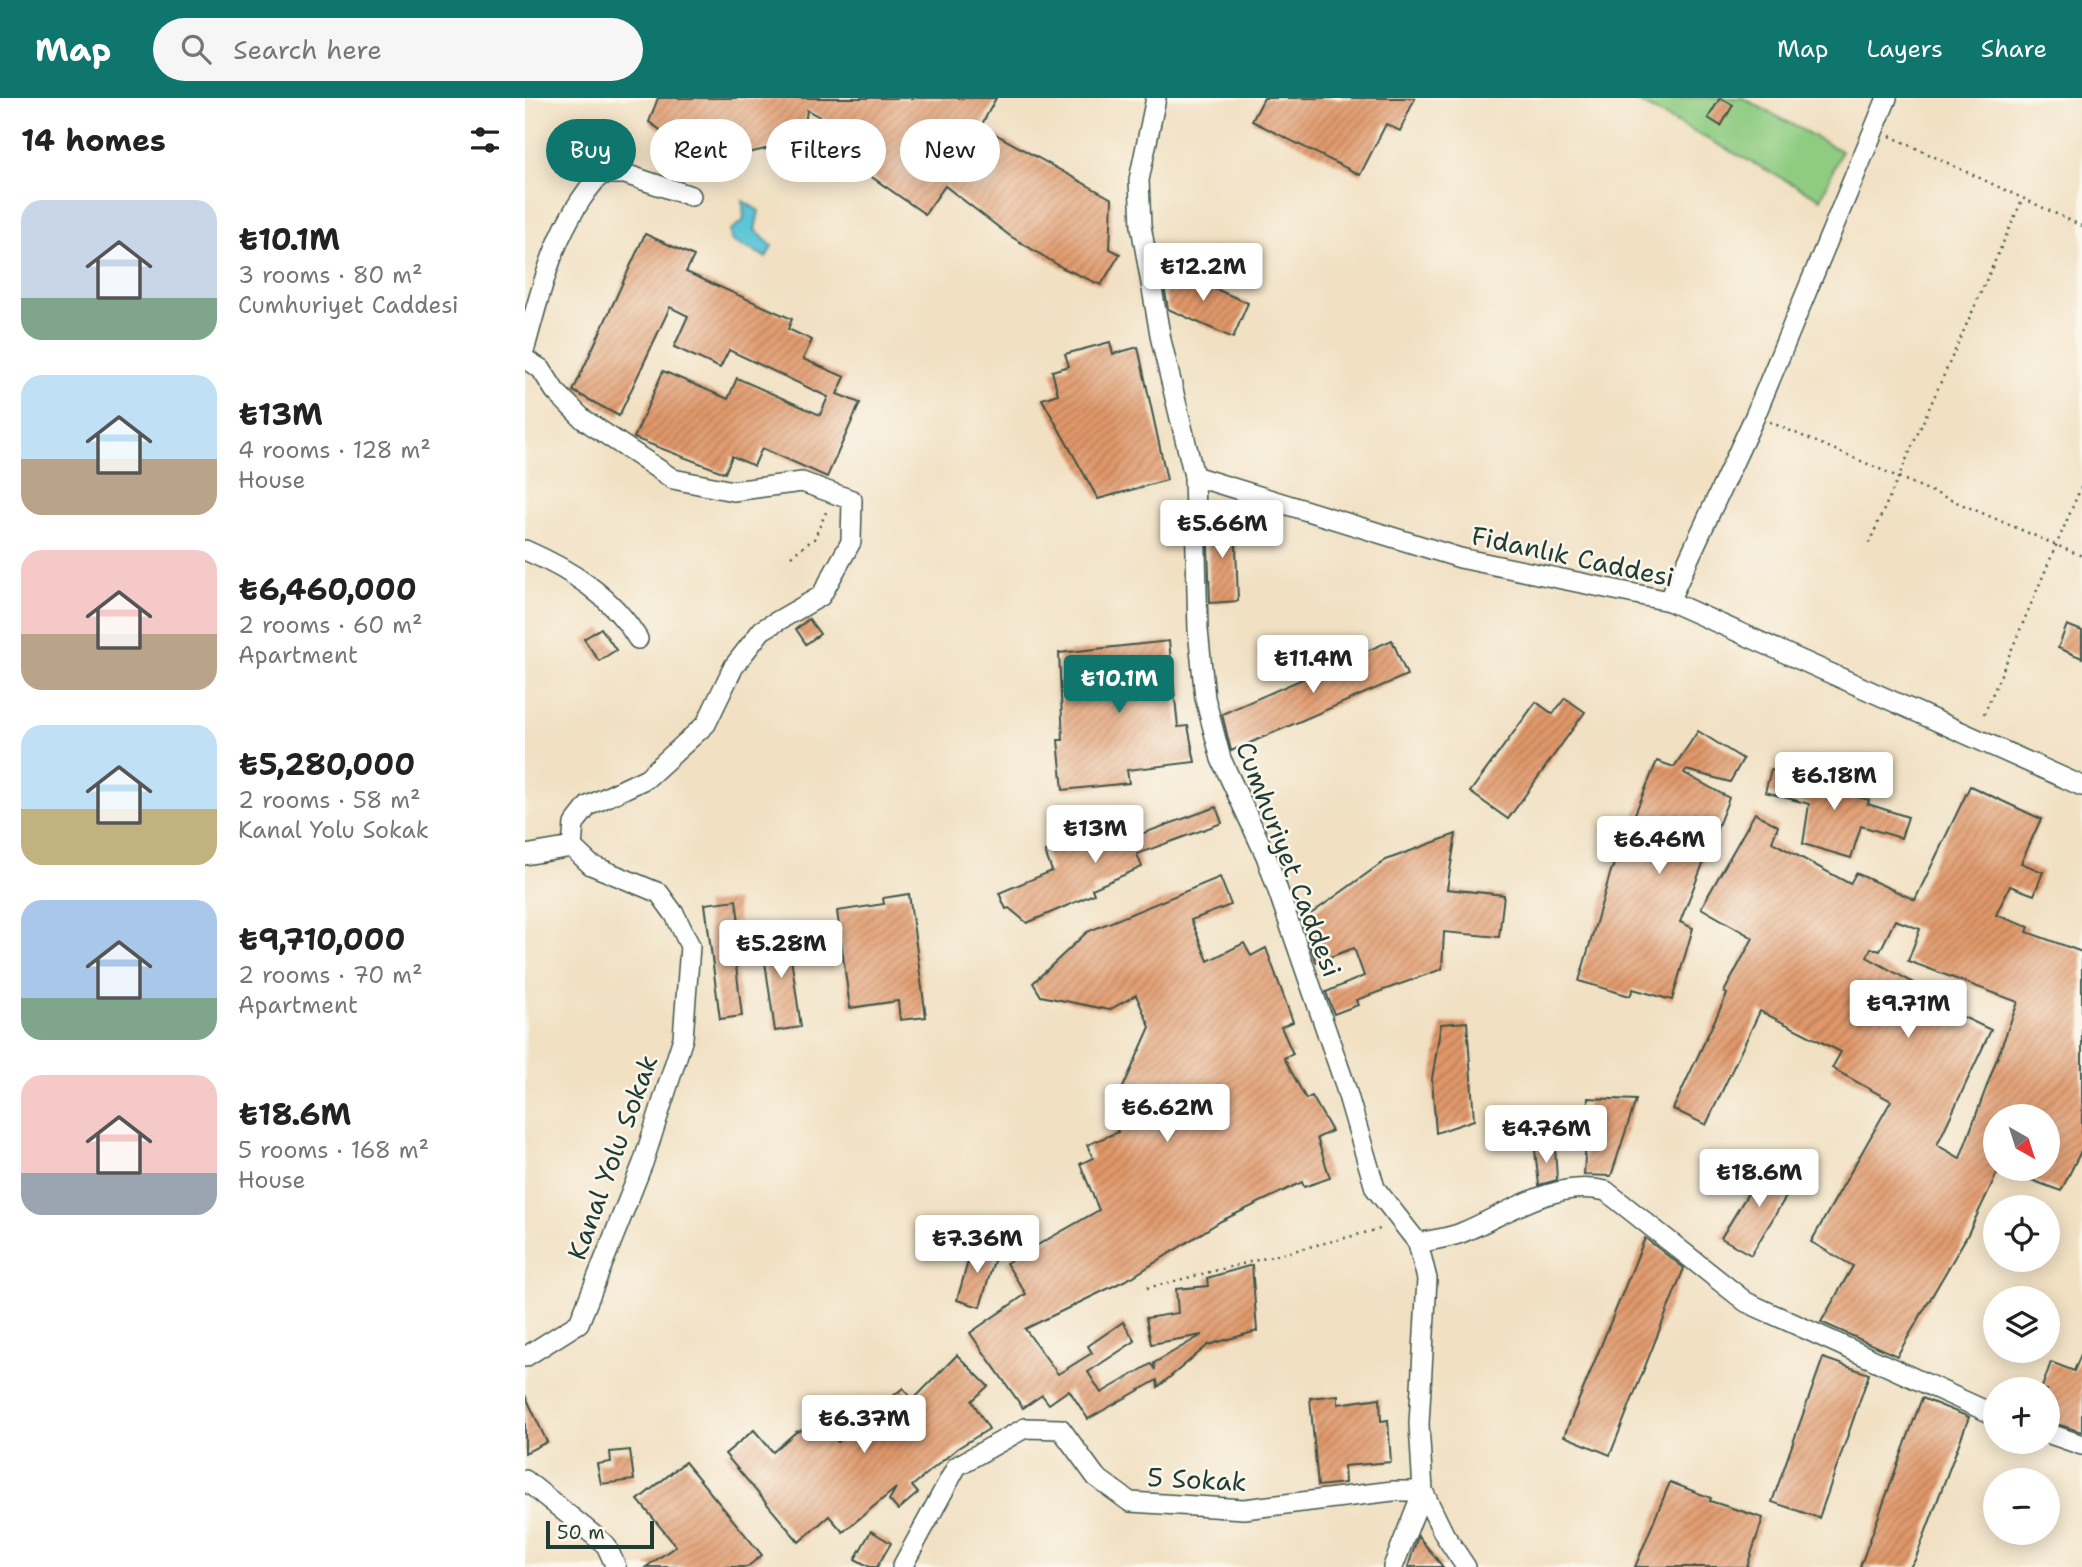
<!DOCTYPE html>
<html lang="en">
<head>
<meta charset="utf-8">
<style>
	:root { --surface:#fff; --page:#f6f6f6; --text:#222; --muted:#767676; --accent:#0f766e }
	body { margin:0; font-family:"Shantell Sans",sans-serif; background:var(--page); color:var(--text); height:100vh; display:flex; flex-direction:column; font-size:26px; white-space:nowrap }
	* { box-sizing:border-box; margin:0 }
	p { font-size:23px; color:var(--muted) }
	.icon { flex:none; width:38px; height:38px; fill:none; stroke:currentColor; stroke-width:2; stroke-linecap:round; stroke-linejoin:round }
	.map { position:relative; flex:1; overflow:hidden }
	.panel { display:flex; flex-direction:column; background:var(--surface); width:525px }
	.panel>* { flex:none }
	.top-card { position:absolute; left:21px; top:21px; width:665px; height:63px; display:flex; gap:14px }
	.needle { width:46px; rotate:141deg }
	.tools { position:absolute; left:1458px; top:1006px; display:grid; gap:14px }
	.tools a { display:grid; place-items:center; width:77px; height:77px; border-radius:50%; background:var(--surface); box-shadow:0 4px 18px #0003; font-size:35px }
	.scale { position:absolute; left:21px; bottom:18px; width:108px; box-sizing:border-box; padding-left:7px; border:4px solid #1f3d34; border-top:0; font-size:19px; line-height:24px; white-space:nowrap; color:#1f3d34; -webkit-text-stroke:5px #fbf7ec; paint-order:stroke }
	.price { position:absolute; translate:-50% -60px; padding:0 16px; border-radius:7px; background:#fff; color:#222; font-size:23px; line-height:46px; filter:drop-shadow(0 2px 4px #0008) }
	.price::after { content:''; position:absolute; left:50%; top:42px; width:21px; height:16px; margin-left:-10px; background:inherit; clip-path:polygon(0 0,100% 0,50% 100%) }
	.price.selected { background:var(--accent); color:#fff }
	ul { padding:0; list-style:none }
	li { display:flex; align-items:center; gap:21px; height:175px; padding:0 21px }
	li span { display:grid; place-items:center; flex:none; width:196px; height:140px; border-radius:21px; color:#555 }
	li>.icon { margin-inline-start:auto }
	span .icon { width:84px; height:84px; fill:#fffc; stroke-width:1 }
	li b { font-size:30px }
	h2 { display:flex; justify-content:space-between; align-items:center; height:84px; padding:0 21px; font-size:30px }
	.tag { padding:0 24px; border-radius:32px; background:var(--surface); box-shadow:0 4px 18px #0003; font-size:24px; line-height:63px }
	.tag.selected { background:var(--accent); color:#fff }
	header { display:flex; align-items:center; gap:42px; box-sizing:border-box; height:98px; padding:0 35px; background:var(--accent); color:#fff }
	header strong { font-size:33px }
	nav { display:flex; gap:38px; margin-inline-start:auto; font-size:24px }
	.search { width:490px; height:63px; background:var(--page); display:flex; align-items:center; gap:18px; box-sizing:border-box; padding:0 24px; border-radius:38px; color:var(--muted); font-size:26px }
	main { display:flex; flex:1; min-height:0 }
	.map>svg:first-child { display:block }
</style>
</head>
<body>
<header>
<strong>Map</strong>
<div class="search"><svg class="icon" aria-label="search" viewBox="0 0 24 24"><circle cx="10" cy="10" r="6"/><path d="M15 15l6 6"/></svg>Search here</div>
<nav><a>Map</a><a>Layers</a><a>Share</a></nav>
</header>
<main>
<section class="panel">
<h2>14 homes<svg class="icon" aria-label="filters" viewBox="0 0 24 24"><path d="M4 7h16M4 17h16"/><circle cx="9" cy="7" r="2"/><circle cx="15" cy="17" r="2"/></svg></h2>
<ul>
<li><span style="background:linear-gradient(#c9d6e8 70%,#7fa58c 0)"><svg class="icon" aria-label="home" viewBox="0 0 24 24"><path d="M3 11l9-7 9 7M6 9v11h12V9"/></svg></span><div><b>₺10.1M</b><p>3 rooms · 80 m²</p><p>Cumhuriyet Caddesi</p></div></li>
<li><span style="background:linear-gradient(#bfe0f5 60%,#b9a48a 0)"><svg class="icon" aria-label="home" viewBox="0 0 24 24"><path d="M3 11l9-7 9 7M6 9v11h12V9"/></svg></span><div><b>₺13M</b><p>4 rooms · 128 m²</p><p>House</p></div></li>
<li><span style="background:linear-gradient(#f6c9c9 60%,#b9a48a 0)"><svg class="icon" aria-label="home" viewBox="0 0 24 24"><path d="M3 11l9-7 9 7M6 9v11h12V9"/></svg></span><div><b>₺6,460,000</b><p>2 rooms · 60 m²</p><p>Apartment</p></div></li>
<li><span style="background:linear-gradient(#bfe0f5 60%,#c2b280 0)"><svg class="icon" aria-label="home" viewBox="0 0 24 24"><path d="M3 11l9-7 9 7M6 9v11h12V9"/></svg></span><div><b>₺5,280,000</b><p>2 rooms · 58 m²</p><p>Kanal Yolu Sokak</p></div></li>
<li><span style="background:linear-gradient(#a9c7e8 70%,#7fa58c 0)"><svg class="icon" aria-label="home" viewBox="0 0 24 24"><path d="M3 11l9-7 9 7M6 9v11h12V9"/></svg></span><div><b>₺9,710,000</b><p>2 rooms · 70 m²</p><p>Apartment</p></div></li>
<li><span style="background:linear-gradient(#f6c9c9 70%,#9aa5b1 0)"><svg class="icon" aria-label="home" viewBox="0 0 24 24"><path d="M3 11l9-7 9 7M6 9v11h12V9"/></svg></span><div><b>₺18.6M</b><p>5 rooms · 168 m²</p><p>House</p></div></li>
</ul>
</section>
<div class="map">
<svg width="1557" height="1469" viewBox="0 0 1557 1469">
	<defs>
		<pattern id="building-hatch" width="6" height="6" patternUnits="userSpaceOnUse" patternTransform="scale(1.75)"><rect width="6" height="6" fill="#e09769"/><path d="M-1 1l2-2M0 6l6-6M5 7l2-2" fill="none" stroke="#b57c57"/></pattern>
	</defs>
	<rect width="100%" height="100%" fill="#fbf7ec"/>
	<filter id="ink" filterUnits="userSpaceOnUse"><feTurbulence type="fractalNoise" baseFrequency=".0143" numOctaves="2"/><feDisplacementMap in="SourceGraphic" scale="14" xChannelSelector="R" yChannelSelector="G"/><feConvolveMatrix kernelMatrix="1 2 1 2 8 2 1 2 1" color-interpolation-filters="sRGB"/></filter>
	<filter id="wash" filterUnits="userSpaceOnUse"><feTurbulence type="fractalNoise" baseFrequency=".00686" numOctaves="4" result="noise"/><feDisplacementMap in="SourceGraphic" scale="28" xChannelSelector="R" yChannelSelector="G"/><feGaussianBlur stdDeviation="1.57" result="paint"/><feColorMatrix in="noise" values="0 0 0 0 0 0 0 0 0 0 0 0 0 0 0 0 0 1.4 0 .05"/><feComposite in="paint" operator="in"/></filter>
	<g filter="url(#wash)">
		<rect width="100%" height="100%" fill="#f1e0c2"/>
		<!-- green -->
		<path fill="#8fcc82" stroke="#57845b" stroke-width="2" d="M1105,0H1218L1316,53L1296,101Z"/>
		<!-- water -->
		<path fill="#5bc5d7" stroke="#3d8186" stroke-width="2" d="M218,103L234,113L230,132L247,148L241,160C230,151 218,151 206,142L205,133L219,122Z"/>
		<g id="blocks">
			<!-- building -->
			<g fill="url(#building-hatch)" fill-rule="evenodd">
				<path d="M133,0H471L456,28L587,101L585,151L595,156L576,187L538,170L485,138L420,88L400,116L305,50L318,32L282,12L279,33L270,44L219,56L211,50L200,58L182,46L173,58L124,24Z"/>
				<path d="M739,0H890L875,33L861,26L835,77L727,23Z"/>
				<path d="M1195,0L1208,7L1196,28L1183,20Z"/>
				<path d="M120,136L169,158L161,174L267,221L263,231L287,242L278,261L320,279L312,296L335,305L302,379L237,350L229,368L207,358L200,375L109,340L138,273L203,301L212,280L295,317L303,299L204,252L195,270L149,249L163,218L145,209L94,318L48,293Z"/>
				<path d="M635,167L723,205L708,240L643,211Z"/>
				<path d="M585,244L588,256L613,249L642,382L573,401L517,301L533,296L527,273L544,268L540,256Z"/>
				<path d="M710,420L713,503L685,505L682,421Z"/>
				<path d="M284,521L295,536L281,546L271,531Z"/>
				<path d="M1542,527L1557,533V560L1533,550Z"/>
				<path d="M76,530L91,552L74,563L59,541Z"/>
				<path d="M867,542L882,577L706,653L697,616Z"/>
				<path d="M644,543L653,629L663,628L670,664L602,672L604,685L538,692L533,642H538L534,555Z"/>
				<path d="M1040,600L1060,614L983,721L945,694L1011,604L1028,616Z"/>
				<path d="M1173,633L1218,661L1205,684L1161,672L1159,675L1204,700L1155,824L1168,830L1147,902L1108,891L1105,898L1054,883L1086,773L1132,663L1149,669Z"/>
				<path d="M1246,672L1287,683L1289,672L1320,681L1316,694L1344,702L1343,706L1383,719L1376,740L1336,728L1326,760L1278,746L1284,706L1240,694Z"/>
				<path d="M1445,688L1516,721L1496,765L1518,774L1509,797L1485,788L1471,817L1504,829L1502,834L1557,854V1051L1536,1093L1479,1072L1522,1071V1018H1470V1071H1474L1442,1138L1372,1258L1296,1224L1328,1168L1286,1144L1366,1003L1307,970L1316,954L1235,913L1181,1027L1148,1011L1202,896L1199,894L1228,840L1176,810L1230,715L1253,728L1247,744L1325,786L1331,775L1390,802ZM1370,822L1395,831L1383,863L1493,904L1435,1060L1412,1047L1466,932L1417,909L1421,903L1342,859L1346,850L1355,853Z"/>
				<path d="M691,709L697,725L612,756L617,769L567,791L569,796L502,825L484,810L481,811L474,795L527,773L520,754L603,725L608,739Z"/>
				<path d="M931,736L922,791L979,797L974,839L919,834L917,871L831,902L833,907L809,916L801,894L839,878L829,850L791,864L776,823L861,762Z"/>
				<path d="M695,779L706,807L666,822L683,863L719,845L726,858L741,850L768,924L756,929L768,956L759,960L781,1001L787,998L807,1033L792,1040L805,1080L779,1089L777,1084L696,1123L607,1179L500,1231L533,1276L567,1255L563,1248L598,1224L610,1243L563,1274L576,1295L626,1266L630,1272L629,1265L677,1237L626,1246L621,1220L653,1215L651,1191L683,1188L682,1180L727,1167L732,1233L683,1247L633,1289L632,1282L563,1321L544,1292L524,1306L517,1297L498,1310L445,1235L501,1196L481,1165L574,1112L555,1066L568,1060L562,1047L593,1034L582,1007L592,1003L625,929L611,897L584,912L516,898L508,885L562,834Z"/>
				<path d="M384,796L401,919L375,922L373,903L325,910L312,813L359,806L358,800Z"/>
				<path d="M211,802L214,824L206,826L217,918L195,921L180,806Z"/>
				<path d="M262,832L276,929L250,933L236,836Z"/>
				<path d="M942,924L949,1022L911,1035L907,981L916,926Z"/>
				<path d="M1063,1000L1111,1002L1086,1078L1059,1077Z"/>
				<path d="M1030,1049L1032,1082L1014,1087L1010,1052Z"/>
				<path d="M1242,1064L1271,1082L1226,1157L1196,1140Z"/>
				<path d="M1120,1140L1159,1170L1085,1357L1039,1338Z"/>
				<path d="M448,1146L472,1153L455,1209L432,1202Z"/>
				<path d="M1557,1254V1334L1522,1323V1292H1516L1526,1264L1549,1273Z"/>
				<path d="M432,1257L463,1288L447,1303L464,1331L433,1350L387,1388L393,1395L373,1412L364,1402L371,1390L318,1434L304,1418L274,1444L200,1356L229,1332L248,1354L271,1334L297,1326L313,1344L378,1290L388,1302Z"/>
				<path d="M1298,1260L1344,1276L1294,1420L1247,1404Z"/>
				<path d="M0,1297L22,1344L0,1355Z"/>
				<path d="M813,1297V1306L855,1300L856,1323L863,1322L866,1364L819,1368L820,1385L793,1388L785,1300Z"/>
				<path d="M1397,1300L1444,1319L1390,1462L1385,1469H1335Z"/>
				<path d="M105,1352L109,1382L76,1386L72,1366L86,1364L85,1354Z"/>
				<path d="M160,1364L237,1457L222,1469H121L151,1448L113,1402Z"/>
				<path d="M1145,1384L1186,1400L1185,1403L1238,1420L1222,1469H1110Z"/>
				<path d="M346,1433L366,1445L352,1469H345L330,1461Z"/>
				<path d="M893,1438L918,1469H883Z"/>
			</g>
		</g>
	</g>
	<g filter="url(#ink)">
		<use href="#blocks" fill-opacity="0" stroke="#3e5549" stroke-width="2"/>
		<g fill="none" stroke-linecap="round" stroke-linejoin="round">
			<!-- minor casing -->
			<g stroke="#3e5549" stroke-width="22">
				<g id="minor">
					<path d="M631,0L614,82L616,128L636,242L669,378L673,532L680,600L696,661L741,758L819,984L850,1090L893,1145L902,1181L894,1326L898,1393L919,1436L941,1469"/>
					<path d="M0,250C17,187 31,125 76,76H100L166,98"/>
					<path d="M0,261L16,271L30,293L58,321L148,381L208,393L277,384L327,402L326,444L296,498L237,532L209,568L181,626L122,680L63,708L49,726L47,749L66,767L134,795L150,817L165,848L158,940L118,1065L54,1225L0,1259"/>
					<path d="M669,378L935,460L1144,503L1557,688"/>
					<path d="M0,452C46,472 87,498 113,541"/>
					<path d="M1144,503L1230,318L1362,0"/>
					<path d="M0,757L47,749"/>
					<path d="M893,1145C907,1142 923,1140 936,1135C982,1116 1029,1081 1081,1093L1221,1204L1470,1317"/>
					<path d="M1522,1335L1557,1347"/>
					<path d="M0,1382L81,1447L91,1469"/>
					<path d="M377,1469L432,1368L500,1330L536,1331L571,1379L605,1404L719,1411L868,1393H898L868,1469"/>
				</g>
			</g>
			<!-- path -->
			<g stroke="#3e5549" stroke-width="2.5" stroke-dasharray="2 5" stroke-linecap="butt">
				<path d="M1365,38L1557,128"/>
				<path d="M1245,324L1557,458"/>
				<path d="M1344,445L1498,100"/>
				<path d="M266,458L289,441L302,412"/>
				<path d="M1459,616L1557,387"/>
				<path d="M622,1190L859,1130"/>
			</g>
			<!-- minor -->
			<use href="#minor" stroke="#fff" stroke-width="19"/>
		</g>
	</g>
	<g text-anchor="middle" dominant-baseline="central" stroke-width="5" stroke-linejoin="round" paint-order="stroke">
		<!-- street labels -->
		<g font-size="26" fill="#1f3d34" stroke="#fbf7ec">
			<text transform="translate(1048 458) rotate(12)">Fidanlık Caddesi</text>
			<text transform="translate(764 761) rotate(69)">Cumhuriyet Caddesi</text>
			<text transform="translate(87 1059) rotate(-70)">Kanal Yolu Sokak</text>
			<text transform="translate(672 1381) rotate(3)">5 Sokak</text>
		</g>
	</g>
</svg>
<div class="tools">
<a><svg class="needle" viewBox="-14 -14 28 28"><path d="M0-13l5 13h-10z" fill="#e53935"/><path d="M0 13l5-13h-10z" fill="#767676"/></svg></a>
<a><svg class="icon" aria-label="locate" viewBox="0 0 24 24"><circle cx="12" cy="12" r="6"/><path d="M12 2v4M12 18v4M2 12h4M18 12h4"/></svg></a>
<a><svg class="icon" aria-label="layers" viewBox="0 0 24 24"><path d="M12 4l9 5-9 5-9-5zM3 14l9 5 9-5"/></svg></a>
<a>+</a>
<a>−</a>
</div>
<div class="scale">50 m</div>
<b class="price" style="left:678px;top:205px">₺12.2M</b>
<b class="price" style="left:697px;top:462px">₺5.66M</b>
<b class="price" style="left:788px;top:597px">₺11.4M</b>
<b class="price selected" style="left:594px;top:617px">₺10.1M</b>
<b class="price" style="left:1309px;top:714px">₺6.18M</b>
<b class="price" style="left:570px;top:767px">₺13M</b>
<b class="price" style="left:1134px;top:778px">₺6.46M</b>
<b class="price" style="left:256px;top:882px">₺5.28M</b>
<b class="price" style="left:1383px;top:942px">₺9.71M</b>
<b class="price" style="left:642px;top:1046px">₺6.62M</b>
<b class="price" style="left:1021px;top:1067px">₺4.76M</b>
<b class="price" style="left:1234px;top:1111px">₺18.6M</b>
<b class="price" style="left:452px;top:1177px">₺7.36M</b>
<b class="price" style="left:339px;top:1357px">₺6.37M</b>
<div class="top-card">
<a class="tag selected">Buy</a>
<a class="tag">Rent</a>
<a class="tag">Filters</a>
<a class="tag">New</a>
</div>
</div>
</main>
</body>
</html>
